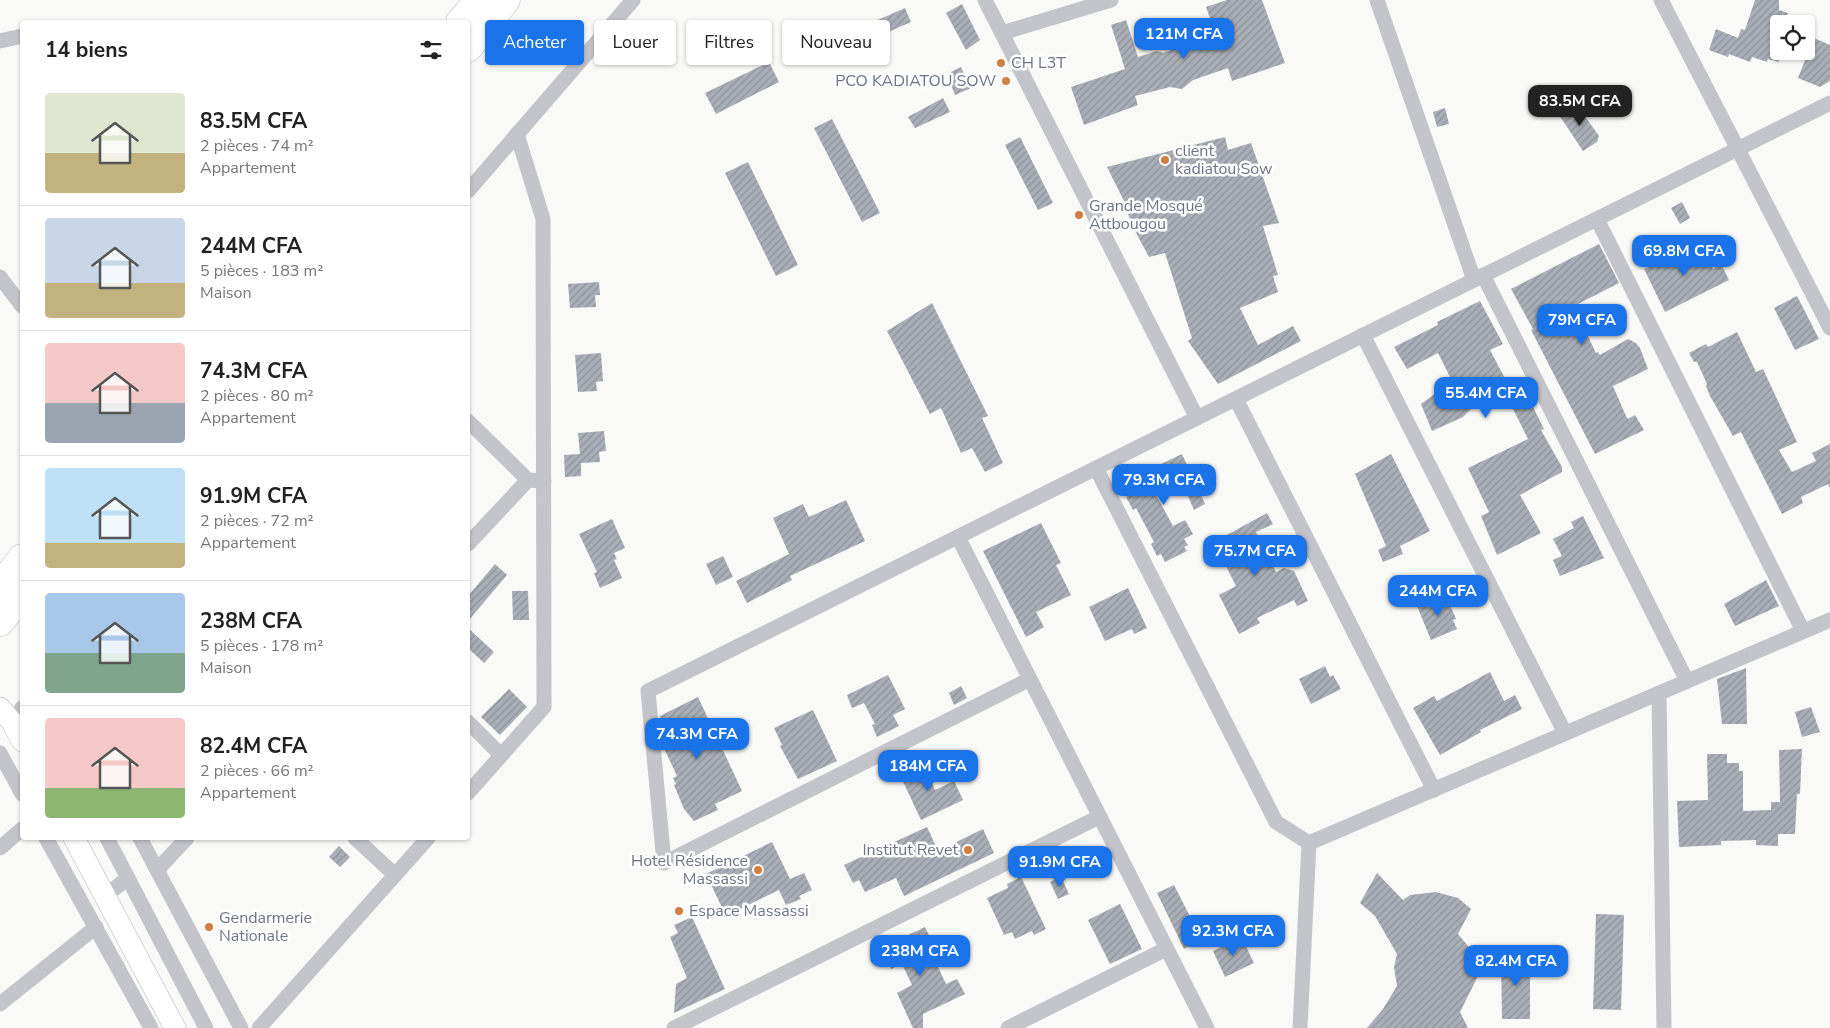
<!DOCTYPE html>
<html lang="fr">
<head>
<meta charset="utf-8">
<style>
	:root { --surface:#fff; --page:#f2f2f2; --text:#222; --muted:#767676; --line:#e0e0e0; --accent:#1a73e8 }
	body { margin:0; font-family:"Nunito Sans",sans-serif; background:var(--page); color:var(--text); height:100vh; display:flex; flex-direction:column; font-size:19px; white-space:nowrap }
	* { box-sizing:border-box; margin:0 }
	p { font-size:16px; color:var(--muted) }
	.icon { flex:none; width:28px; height:28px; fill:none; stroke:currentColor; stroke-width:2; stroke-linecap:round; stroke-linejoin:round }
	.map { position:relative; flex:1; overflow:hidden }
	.side { position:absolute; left:20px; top:20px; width:450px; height:820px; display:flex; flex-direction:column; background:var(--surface); border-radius:5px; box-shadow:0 1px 4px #0004 }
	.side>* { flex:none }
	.hud { position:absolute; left:485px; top:20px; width:475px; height:45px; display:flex; gap:10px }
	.buttons { position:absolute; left:1770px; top:15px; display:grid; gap:10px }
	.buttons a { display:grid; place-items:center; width:45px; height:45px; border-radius:5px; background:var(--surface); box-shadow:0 1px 4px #0004; font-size:25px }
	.price { position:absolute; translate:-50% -42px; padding:0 11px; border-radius:10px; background:var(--accent); color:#fff; font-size:16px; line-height:32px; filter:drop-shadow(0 1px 2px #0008) }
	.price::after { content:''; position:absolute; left:50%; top:30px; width:15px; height:11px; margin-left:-8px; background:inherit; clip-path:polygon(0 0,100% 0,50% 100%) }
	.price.on { background:#222; color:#fff }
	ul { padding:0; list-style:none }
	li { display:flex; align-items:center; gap:15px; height:125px; padding:0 25px }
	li+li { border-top:1px solid var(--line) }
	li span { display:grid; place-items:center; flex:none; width:140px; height:100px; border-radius:5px; color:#555 }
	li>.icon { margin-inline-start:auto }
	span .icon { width:60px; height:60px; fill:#fffc; stroke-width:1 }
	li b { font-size:21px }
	h2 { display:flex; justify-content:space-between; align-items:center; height:60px; padding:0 25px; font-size:21px }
	.chip { padding:0 18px; border-radius:5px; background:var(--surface); box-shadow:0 1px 4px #0004; font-size:18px; line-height:45px }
	.chip.on { background:var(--accent); color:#fff }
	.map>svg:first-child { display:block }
</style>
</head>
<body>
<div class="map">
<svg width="1830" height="1028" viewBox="0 0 1830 1028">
	<defs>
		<pattern id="building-hatch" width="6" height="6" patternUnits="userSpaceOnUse" patternTransform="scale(1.25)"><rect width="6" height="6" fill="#aaafb7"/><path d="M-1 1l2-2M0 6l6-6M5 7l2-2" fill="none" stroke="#8e939a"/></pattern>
	</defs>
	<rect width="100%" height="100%" fill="#f9f9f7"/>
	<!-- building -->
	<g fill="url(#building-hatch)">
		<path d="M1227,0H1262L1285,63L1232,81L1228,68L1193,80L1182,89L1170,87L1135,96L1138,105L1084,125L1071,87L1125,69L1111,25L1126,20L1138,57L1157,51L1163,53L1195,41L1219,44L1206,7Z"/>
		<path d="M1755,0H1779V10L1788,13L1784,24H1779V62L1768,59L1767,62L1752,57L1750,62L1729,54L1728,57L1709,50L1716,29L1738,38L1741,29L1745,30Z"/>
		<path d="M962,4L980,40L966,50L946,13Z"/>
		<path d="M905,8L911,22L868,41L862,27Z"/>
		<path d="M1814,38L1830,45V81L1820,87L1798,78Z"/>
		<path d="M769,62L779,82L716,114L705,93Z"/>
		<path d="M961,67L971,88L955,95L947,74Z"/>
		<path d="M943,98L950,112L915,128L908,117Z"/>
		<path d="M1576,104L1599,136L1597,142L1583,151L1559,115Z"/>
		<path d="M1445,108L1449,124L1437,127L1433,112Z"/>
		<path d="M832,119L880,213L862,222L814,128Z"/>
		<path d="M1020,137L1053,203L1038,210L1005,145Z"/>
		<path d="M1225,137L1228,150L1251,143L1279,223L1263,226L1278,275L1273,276L1278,292L1240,308L1258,345L1293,326L1301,341L1218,384L1188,341L1192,338L1165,253L1149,257L1135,231L1128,214L1130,213L1107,167Z"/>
		<path d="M748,162L798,265L776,276L725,173Z"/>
		<path d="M1682,202L1690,218L1680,224L1671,208Z"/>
		<path d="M1599,244L1619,283L1570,308L1583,326L1596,353L1598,352L1600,355L1628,339L1636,343L1640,348L1648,369L1613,386L1626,416L1628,419L1635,415L1644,430L1595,454L1531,330L1533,329L1511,289Z"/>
		<path d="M1701,244L1713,269L1721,264L1729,280L1665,312L1644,269Z"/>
		<path d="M599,282L600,295H595L596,307L570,308L568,284Z"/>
		<path d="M1797,296L1819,339L1795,350L1774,308Z"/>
		<path d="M1480,301L1503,344L1490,350L1508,384L1514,380L1519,389L1523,387L1544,429L1541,430L1562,467V472L1520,495L1541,533L1497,555L1481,516L1489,512L1468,468L1528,439L1511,405L1505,408L1499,396L1471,409L1463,417L1432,431L1421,404L1452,381L1438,353L1407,369L1394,347L1438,325L1437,322Z"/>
		<path d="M932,303L988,416L982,418L1003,463L985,472L972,448L961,453L941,408L930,414L887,331Z"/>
		<path d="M1737,332L1756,372L1763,369L1797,442L1779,450L1792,472L1816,461L1812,453L1830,444V488L1828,484L1801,497L1803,503L1782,514L1741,432L1733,436L1710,396L1706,386L1707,384L1697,362H1694L1689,353L1706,344L1708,347Z"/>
		<path d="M601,353L603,381L596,382L597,391L578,392L575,355Z"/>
		<path d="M604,431L606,451L599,452L600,462L581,463V476L565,477L564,455L580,454L578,433Z"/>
		<path d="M1182,454L1205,504L1194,510L1181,480L1155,493L1173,526L1185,520L1193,534L1184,539L1188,545L1184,547L1187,551L1165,562L1161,554L1157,556L1151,544L1154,542L1136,508L1133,510L1126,497L1136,491L1130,479Z"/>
		<path d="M1391,454L1430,531L1400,546L1403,554L1383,562L1378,550L1386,546L1355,474Z"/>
		<path d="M846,500L865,541L790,576L792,580L747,603L736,581L789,554L773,518L803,504L809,517Z"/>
		<path d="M1267,513L1273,524L1256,532L1276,572L1284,568L1294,571L1308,601L1297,606L1294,600L1257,618L1260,623L1239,634L1219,595L1236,586L1214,542Z"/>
		<path d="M1583,516L1604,558L1560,576L1553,560L1562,556L1553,539L1574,528L1571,522Z"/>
		<path d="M612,519L625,548L614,553L617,559L614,560L622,578L600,588L594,573L597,572L579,534Z"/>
		<path d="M1041,523L1061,563L1056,565L1071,595L1036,612L1044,627L1026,637L983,551Z"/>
		<path d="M723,556L733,577L716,585L706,564Z"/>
		<path d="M495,564L507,575L468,621V596Z"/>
		<path d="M1766,580L1779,606L1735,626L1724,604Z"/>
		<path d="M1128,588L1147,628L1134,634L1132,629L1105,641L1089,607Z"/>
		<path d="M512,591H528L529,620H513Z"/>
		<path d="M1442,595L1445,601L1448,600L1456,619L1453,620L1457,629L1431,640L1417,606Z"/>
		<path d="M468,628L494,652L484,663L468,648Z"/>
		<path d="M1325,666L1330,677L1333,675L1341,689L1311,704L1299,679Z"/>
		<path d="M1746,668L1747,724H1722L1717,679Z"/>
		<path d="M1490,672L1504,701L1515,695L1522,709L1480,730L1481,732L1440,755L1413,708L1434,696L1437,701Z"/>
		<path d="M888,675L905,709L893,715L899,726L877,737L872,725L875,724L864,703L852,708L847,695Z"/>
		<path d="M961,686L967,698L954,705L949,693Z"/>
		<path d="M509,689L527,707L500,735L481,717Z"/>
		<path d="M698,697L742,791L715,804L718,810L694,821L684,809L674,785L676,784L673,778L677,776L663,746L669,742L661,724L660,716Z"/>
		<path d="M1811,707L1820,732L1802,737L1795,712Z"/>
		<path d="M813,710L837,761L798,779L780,746L782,745L774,728Z"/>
		<path d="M1802,749L1800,794H1797L1795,834H1778V846L1756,845V840L1721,841V845L1679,847L1677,801L1708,800L1707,754H1727V763H1739V771H1743V811L1771,810V802H1780L1779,750Z"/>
		<path d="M922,762L935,790L954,781L963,800L921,820L899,773Z"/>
		<path d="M927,827L938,851L983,829L994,853L904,896L896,878L865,892L859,880L853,883L844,865Z"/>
		<path d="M772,842L790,879L804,873L812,890L799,896L801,899L786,905L779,890L726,916L706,874Z"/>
		<path d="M339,846L350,857L340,867L329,857Z"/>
		<path d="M1377,873L1403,900L1410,895L1436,892L1458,898L1471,909L1458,934L1472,951L1476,964L1477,978L1460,1012L1468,1028H1367L1383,1009L1397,986L1394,967L1397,954L1375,916L1360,903Z"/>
		<path d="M1021,877L1046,929L1034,935L1032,931L1015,939L1012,932L1004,935L987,898L1008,888L1007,884Z"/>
		<path d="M1061,877L1069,894L1058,899L1050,882Z"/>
		<path d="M1174,885L1202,940L1184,949L1157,893Z"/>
		<path d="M1120,904L1142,949L1110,964L1088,920Z"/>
		<path d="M1596,914L1624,915L1621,1010L1593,1009Z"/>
		<path d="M692,917L725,989L674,1013L676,984L687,978L670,937L678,933L674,925Z"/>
		<path d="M925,927L932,941L927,944L946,984L957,979L965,994L923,1014V1028H913L897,993L912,985L902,964L891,969L881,948Z"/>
		<path d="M1242,938L1254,963L1225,977L1213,951Z"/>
		<path d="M1501,955H1530V1019H1502Z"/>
	</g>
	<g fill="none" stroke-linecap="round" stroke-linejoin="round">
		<!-- secondary casing -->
		<g stroke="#b3b7bd" stroke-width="22">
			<g id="secondary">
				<path d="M0,708L12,722L22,741"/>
				<path d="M74,838L175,1028"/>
			</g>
		</g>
		<!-- highway casing -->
		<g stroke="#b4b7bb" stroke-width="29">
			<g id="highway">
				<path d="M460,22L479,0"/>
				<path d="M468,48L506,0"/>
				<path d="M0,587L22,558"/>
				<path d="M0,622L22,594"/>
			</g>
		</g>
		<!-- street -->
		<g stroke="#c3c5ca" stroke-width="15">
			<path d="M985,0L1197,418"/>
			<path d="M1377,0L1474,280"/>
			<path d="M1661,0L1830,328"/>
			<path d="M1002,33L1111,0"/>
			<path d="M0,41L22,36"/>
			<path d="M468,191L633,0"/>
			<path d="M1597,219L1803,631"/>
			<path d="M1483,275L1687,681"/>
			<path d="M0,277L22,306"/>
			<path d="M1363,335L1565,733"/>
			<path d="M1236,399L1434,790"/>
			<path d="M468,421L528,480L544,481"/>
			<path d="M1096,468L1276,822L1309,843"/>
			<path d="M958,537L1207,1028"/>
			<path d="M468,544L528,480"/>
			<path d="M1030,679L664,863L648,691L1830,103"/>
			<path d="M1659,693L1664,1028"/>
			<path d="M12,722L22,708"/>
			<path d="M468,722L501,755"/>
			<path d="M0,753L22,794"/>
			<path d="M468,793L544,707L543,219L517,134"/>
			<path d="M46,838L151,1028"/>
			<path d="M107,838L206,1028"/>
			<path d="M140,838L241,1028"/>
			<path d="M355,838L395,875"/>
			<path d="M1309,843L1830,620"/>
			<path d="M0,848L22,829"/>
			<path d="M157,870L187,838"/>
			<path d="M105,896L128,878"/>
			<path d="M0,1004L96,927"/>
			<path d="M259,1028L428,838"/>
			<path d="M674,1028L1099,817"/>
			<path d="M1008,1028L1166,949"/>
			<path d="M1300,1028L1309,843"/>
		</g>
		<!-- secondary -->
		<use href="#secondary" stroke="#fff" stroke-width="21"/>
		<!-- highway -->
		<use href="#highway" stroke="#fff" stroke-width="28"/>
	</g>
	<!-- markers -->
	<g fill="#d17e3f" stroke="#fff" stroke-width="2">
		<circle cx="1001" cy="63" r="5"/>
		<circle cx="1006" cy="81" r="5"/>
		<circle cx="1165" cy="160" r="5"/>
		<circle cx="1079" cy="215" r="5"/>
		<circle cx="968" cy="850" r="5"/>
		<circle cx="758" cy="870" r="5"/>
		<circle cx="679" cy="911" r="5"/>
		<circle cx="209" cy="927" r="5"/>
	</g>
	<g text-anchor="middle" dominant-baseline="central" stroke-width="5" stroke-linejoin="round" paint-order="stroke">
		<!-- poi labels -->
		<g font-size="16" fill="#6b7485" stroke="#fff" text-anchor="start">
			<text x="1011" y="63">CH L3T</text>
			<text x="996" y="81" text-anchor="end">PCO KADIATOU SOW</text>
			<text x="1175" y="151">client<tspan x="1175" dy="18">kadiatou Sow</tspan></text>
			<text x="1089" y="206">Grande Mosqué<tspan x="1089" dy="18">Attbougou</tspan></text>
			<text x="958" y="850" text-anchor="end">Institut Revet</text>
			<text x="748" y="861" text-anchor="end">Hotel Résidence<tspan x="748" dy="18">Massassi</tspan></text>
			<text x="689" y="911">Espace Massassi</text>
			<text x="219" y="918">Gendarmerie<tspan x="219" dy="18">Nationale</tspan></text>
		</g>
	</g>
</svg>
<div class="buttons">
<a><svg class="icon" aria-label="locate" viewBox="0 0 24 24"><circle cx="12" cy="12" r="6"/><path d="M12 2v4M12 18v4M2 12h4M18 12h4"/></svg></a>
</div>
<b class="price" style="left:1184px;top:60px">121M CFA</b>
<b class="price on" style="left:1580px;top:127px">83.5M CFA</b>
<b class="price" style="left:1684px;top:277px">69.8M CFA</b>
<b class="price" style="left:1582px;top:346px">79M CFA</b>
<b class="price" style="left:1486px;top:419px">55.4M CFA</b>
<b class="price" style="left:1164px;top:506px">79.3M CFA</b>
<b class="price" style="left:1255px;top:577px">75.7M CFA</b>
<b class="price" style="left:1438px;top:617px">244M CFA</b>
<b class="price" style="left:697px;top:760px">74.3M CFA</b>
<b class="price" style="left:928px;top:792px">184M CFA</b>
<b class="price" style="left:1060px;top:888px">91.9M CFA</b>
<b class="price" style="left:1233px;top:957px">92.3M CFA</b>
<b class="price" style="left:920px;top:977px">238M CFA</b>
<b class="price" style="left:1516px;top:987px">82.4M CFA</b>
<div class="hud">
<a class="chip on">Acheter</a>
<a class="chip">Louer</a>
<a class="chip">Filtres</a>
<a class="chip">Nouveau</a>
</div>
<section class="side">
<h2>14 biens<svg class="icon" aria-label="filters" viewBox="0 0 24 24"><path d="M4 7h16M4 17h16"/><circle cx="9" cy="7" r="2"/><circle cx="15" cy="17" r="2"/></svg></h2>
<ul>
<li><span style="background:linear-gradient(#dfe7d0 60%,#c2b280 0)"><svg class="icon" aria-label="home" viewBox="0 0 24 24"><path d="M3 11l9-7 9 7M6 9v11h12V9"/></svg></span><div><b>83.5M CFA</b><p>2 pièces · 74 m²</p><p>Appartement</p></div></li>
<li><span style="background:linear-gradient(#c9d6e8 65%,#c2b280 0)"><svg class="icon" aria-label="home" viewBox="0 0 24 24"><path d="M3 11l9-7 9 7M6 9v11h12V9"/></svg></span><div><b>244M CFA</b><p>5 pièces · 183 m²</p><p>Maison</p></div></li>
<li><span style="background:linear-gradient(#f6c9c9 60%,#9aa5b1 0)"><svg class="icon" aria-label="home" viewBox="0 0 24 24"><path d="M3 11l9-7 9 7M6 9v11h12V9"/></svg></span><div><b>74.3M CFA</b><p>2 pièces · 80 m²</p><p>Appartement</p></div></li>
<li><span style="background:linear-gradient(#bfe0f5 75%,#c2b280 0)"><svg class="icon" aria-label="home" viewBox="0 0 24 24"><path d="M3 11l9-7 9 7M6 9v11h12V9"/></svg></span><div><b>91.9M CFA</b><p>2 pièces · 72 m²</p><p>Appartement</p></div></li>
<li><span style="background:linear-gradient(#a9c7e8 60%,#7fa58c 0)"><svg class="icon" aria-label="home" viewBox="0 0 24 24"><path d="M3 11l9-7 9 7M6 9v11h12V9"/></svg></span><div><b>238M CFA</b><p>5 pièces · 178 m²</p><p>Maison</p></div></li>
<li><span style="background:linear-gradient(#f6c9c9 70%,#8fb573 0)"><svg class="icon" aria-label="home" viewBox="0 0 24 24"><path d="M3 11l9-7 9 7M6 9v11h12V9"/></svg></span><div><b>82.4M CFA</b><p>2 pièces · 66 m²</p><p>Appartement</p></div></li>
</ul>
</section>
</div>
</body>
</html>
